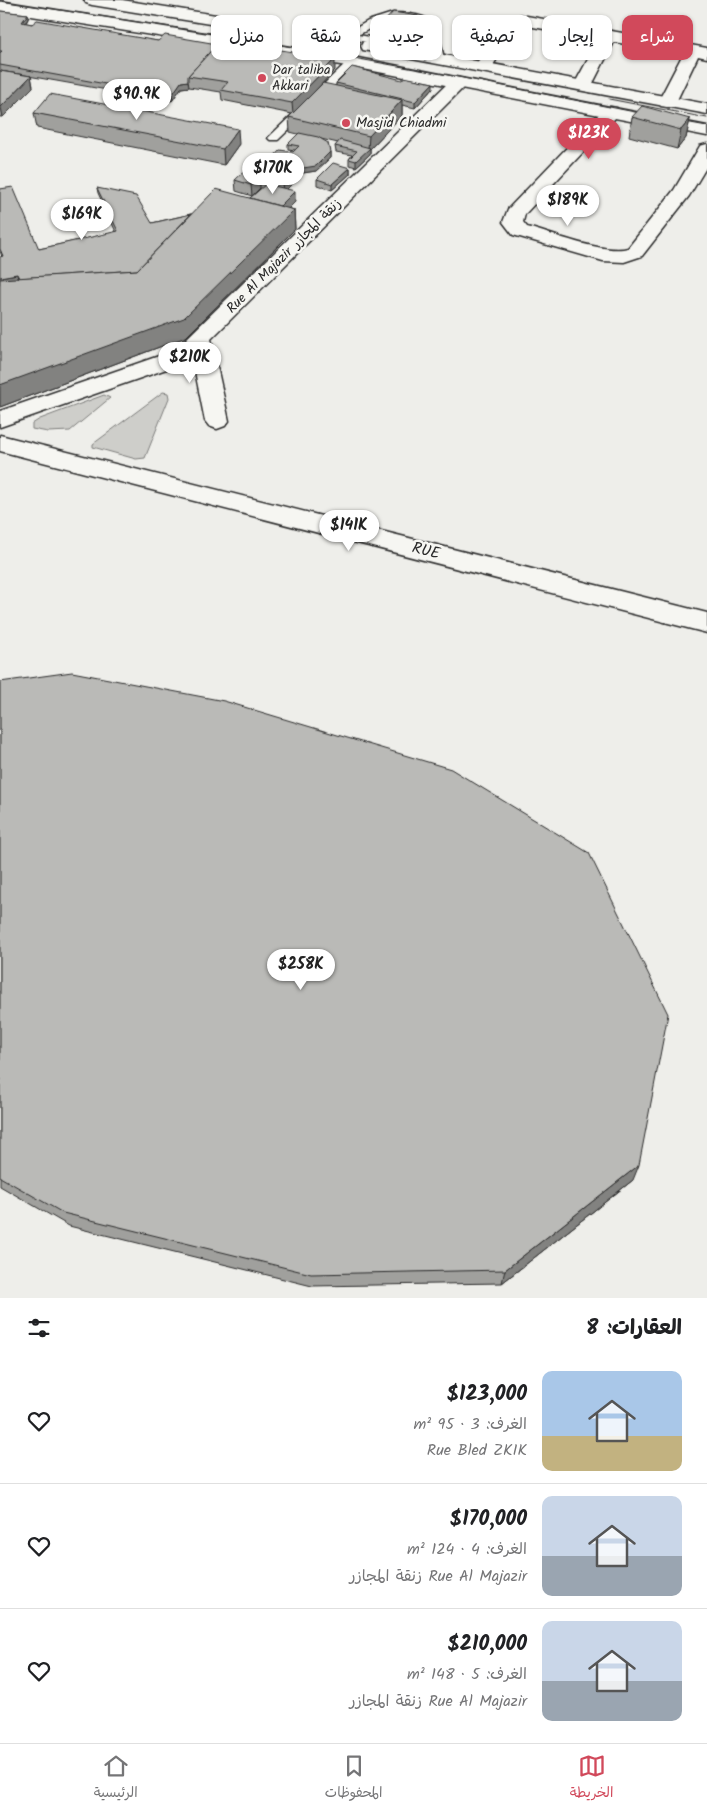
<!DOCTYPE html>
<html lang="ar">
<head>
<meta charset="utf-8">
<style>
	:root { --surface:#fff; --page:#f2f2f2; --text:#202124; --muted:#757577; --line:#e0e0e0; --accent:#d1495b }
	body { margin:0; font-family:Kalam,"Playpen Sans Arabic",sans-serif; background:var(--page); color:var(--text); direction:rtl; height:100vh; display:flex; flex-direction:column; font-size:19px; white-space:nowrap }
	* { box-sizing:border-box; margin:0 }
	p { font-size:16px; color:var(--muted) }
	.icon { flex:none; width:28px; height:28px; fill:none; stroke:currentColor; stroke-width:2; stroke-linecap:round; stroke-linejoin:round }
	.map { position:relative; height:1298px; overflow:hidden; direction:ltr }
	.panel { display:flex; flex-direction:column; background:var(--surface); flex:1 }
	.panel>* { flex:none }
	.hud { position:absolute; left:15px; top:15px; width:678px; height:45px; direction:rtl; display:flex; gap:10px }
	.price { position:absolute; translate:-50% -42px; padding:0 11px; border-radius:18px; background:#fff; color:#222; font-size:16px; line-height:32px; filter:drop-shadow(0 1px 2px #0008) }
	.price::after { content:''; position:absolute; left:50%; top:30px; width:15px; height:11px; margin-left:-8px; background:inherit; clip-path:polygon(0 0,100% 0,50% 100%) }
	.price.selected { background:var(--accent); color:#fff }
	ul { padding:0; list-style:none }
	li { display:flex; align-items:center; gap:15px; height:125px; padding:0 25px }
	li+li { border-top:1px solid var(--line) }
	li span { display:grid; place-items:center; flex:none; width:140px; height:100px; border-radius:10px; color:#555 }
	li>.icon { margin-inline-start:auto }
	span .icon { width:60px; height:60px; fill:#fffc; stroke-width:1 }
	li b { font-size:21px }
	h2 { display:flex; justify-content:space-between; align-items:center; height:60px; padding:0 25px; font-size:21px }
	.pill { padding:0 18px; border-radius:10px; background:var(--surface); box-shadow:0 1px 4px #0004; font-size:18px; line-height:45px }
	.pill.selected { background:var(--accent); color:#fff }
	.dock { display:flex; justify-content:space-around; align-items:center; height:70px; border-top:1px solid var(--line); background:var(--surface); font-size:14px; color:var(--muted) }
	.dock a { display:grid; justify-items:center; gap:2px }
	.dock .selected { color:var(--accent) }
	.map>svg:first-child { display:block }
</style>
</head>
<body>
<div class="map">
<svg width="707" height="1298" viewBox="0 0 707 1298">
	<rect width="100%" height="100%" fill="#eeeeea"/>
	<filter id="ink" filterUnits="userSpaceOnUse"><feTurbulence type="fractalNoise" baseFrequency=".02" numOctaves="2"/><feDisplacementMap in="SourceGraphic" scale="10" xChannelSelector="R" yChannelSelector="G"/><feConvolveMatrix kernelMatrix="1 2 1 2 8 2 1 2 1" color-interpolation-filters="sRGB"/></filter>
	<g filter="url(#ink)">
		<!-- green -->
		<g fill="#cececa" stroke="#7c7c7a">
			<path d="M163,392L168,393L169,398L145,458L136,459L93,447V444Z"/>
			<path d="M104,395L110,398L70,431L48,432L32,429V424L40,419Z"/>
		</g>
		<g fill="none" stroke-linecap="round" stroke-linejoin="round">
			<!-- lane casing -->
			<g stroke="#2b2b2b" stroke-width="3">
				<g id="lane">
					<path d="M393,13C405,13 431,14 436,28C440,37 442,49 444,59L443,61H435L432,54L350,39L339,44L334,41L368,21ZM393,19L413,21L424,26L431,47L358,35L375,26Z"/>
					<path d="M353,59L358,62L357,64L278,140H270L268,138L270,136L349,60Z"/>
				</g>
			</g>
			<!-- street casing -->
			<g stroke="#2b2b2b" stroke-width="3">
				<g id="street">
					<path d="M521,15L707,48V58L698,56L676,102L673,106L667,107L661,106L658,102L683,54L614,42L592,85L589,89L583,90L577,89L574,85L599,39L522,25L519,26L489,71L483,72L477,71L474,67L507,20Z"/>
					<path d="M458,78L464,79L467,83L464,87L211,339L229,421L225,426L217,429L209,426L205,421L192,356L175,366L0,427V411L159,356L182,343L452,79Z"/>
					<path d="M611,107L617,108L620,112L617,116L525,214L523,222L527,227C550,233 606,255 628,248L674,190L700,146L707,144V166L689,196L642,256L624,262L603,261L513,235L503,222L508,209L605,108Z"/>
					<path d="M0,435L707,613V633L0,451Z"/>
				</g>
			</g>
			<!-- secondary casing -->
			<g stroke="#2b2b2b" stroke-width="3">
				<g id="secondary">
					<path d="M84,0H122L216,15L222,17L224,20L222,23L216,25L92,5L86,3Z"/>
					<path d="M0,1L353,57L707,126V136L353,67L0,11Z"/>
					<path d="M369,41L707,104V114L363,50L361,46L363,42Z"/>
				</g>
			</g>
			<!-- lane -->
			<use href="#lane" fill="#f6f6f2" fill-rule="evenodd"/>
			<!-- street -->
			<use href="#street" fill="#f6f6f2" fill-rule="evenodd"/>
			<!-- secondary -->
			<use href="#secondary" fill="#f6f6f2" fill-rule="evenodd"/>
			<!-- tram -->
			<g stroke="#2b2b2b" stroke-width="1">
				<path d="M0,1L225,35L448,75L650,115"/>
				<path d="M609,99L707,118"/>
				<path d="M674,120L707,126"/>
			</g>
		</g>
		<!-- wall -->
		<g fill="#a0a09d" stroke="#2b2b2b">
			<path d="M0,11L28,14V19L26,23L158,41L335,70L308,98L336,86V83L433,88L415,108L402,105V115L370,149V154L356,167L349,165V159L352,155L336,152L335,146L338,143L321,139L330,152V158L316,171L295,174L296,180L287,189L295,202L289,208L294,210L295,229L186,337L0,407L2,257L0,251V189L39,249L116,232L98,193L97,188L152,223L191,214L250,198L261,188L252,196L236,191L235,180L269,162L293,152L295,150L288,149V144L298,134L290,132L289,117L292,114L222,100L221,92L189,87L181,88L172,101L151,97L144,106L111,99L110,94L113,91L0,71Z"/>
			<path d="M418,22L400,42L375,37V32Z"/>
			<path d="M0,71L31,76L33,87L3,117H0Z"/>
			<path d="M34,113L239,144L224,165L37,128Z"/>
			<path d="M632,117L690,119L686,138L677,149L629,136Z"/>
			<path d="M350,168V174L332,190L317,185V179Z"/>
			<path d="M0,682L633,1180L502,1283L312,1286L69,1226L0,1186Z"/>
		</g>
		<!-- shaded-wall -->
		<g fill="#828280" stroke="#2b2b2b">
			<path d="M28,14V19L22,27V22Z"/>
			<path d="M418,16V22L400,42V37Z"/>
			<path d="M335,59V70L293,114L292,103Z"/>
			<path d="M31,76L33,87L3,117L1,107Z"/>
			<path d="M188,81L189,87L181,88L172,101V95L181,82Z"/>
			<path d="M433,83V88L415,108V102Z"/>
			<path d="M150,91L151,97L144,106L143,100Z"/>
			<path d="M402,100V115L370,149V154L356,167V161L368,149L369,136Z"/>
			<path d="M690,119L686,138L677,149L681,130Z"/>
			<path d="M238,129L239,144L224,165L223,149Z"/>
			<path d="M330,152V158L316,171L297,174V169Z"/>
			<path d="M350,168V174L332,190V184Z"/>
			<path d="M295,169L296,180L283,193L282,183Z"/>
			<path d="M260,177V188L252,196L251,185Z"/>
			<path d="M295,191V202L274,223L273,212Z"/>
			<path d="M294,210L295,229L186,337L0,407V385Z"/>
			<path d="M17,274L18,279L0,284V277Z"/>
			<path d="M639,1165L633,1180L502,1283L505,1270Z"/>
		</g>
		<!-- building -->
		<g fill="#babab7" stroke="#2b2b2b">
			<path d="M0,11L28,14L22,22L32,24L37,20L158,41L165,35L217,44L188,76V81L181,82L172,95L150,91L143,100L110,94L117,86L0,65V53L2,51H0Z"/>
			<path d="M393,12L418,16L400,37L375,32Z"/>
			<path d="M221,40L335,59L292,103L221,90L228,82L188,76Z"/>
			<path d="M352,67L402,80L404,77L433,83L415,102L336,83Z"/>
			<path d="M0,71L31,76L1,107H0Z"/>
			<path d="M323,83L402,100L369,136L289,117Z"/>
			<path d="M50,94L238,129L223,149L34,113Z"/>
			<path d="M642,106L690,119L681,130L632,117Z"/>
			<path d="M299,133L318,137L328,143L330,152L316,166L297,169L269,162L280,150L293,152L299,146L288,144Z"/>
			<path d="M340,140L370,148L356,161L349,159L357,151L335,146Z"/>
			<path d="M257,159L295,169L282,183L260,177L251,185L235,180Z"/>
			<path d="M333,163L350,168L332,184L317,179Z"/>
			<path d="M266,184L295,191L280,206L250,198Z"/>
			<path d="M13,187L39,249L118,231L97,188L136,196L152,223L191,214L137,270L19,278L17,274L0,277V257L3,256L0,249V189Z"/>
			<path d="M216,189L294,210L184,318L0,385V279L137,270Z"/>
			<path d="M72,672L224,701L451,769L589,853L668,1014L639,1165L505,1270L311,1274L63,1213L0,1177V682Z"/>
		</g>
	</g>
	<!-- markers -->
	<g fill="#d1495b" stroke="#f6f6f2" stroke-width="2">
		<circle cx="262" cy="78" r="5"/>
		<circle cx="346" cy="123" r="5"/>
	</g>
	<g text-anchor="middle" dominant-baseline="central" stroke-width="5" stroke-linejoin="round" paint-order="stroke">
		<!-- far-poi labels -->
		<g font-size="14" fill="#2b2b2b" stroke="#f6f6f2" text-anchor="start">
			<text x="272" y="70">Dar taliba<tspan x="272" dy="16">Akkari</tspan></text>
			<text x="356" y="123">Masjid Chiadmi</text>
		</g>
		<!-- far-street labels -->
		<g font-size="14" fill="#2b2b2b" stroke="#f6f6f2">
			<text transform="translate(284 256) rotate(-45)">Rue Al Majazir زنقة المجازر</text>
		</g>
		<!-- street labels -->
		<g font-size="16" fill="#2b2b2b" stroke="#f6f6f2">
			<text transform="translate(426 551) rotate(14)">RUE</text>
		</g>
	</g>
</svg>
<b class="price" style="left:137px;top:121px">$90.9K</b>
<b class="price selected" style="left:589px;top:160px">$123K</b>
<b class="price" style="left:273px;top:195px">$170K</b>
<b class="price" style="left:568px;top:227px">$189K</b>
<b class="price" style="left:82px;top:241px">$169K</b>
<b class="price" style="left:190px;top:384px">$210K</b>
<b class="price" style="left:349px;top:552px">$141K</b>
<b class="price" style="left:301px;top:991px">$258K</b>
<div class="hud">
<a class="pill selected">شراء</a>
<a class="pill">إيجار</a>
<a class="pill">تصفية</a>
<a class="pill">جديد</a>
<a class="pill">شقة</a>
<a class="pill">منزل</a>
</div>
</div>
<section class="panel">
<h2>العقارات: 8<svg class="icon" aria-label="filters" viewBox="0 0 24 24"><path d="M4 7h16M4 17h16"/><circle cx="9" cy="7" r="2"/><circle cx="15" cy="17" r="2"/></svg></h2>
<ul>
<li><span style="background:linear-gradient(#a9c7e8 65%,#c2b280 0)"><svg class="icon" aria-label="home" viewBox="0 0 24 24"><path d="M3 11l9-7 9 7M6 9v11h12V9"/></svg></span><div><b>$123,000</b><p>الغرف: 3 · 95 m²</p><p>Rue Bled ZKIK</p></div><svg class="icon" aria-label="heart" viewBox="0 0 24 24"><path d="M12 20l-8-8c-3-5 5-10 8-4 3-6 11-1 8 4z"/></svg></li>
<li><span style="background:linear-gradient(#c9d6e8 60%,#9aa5b1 0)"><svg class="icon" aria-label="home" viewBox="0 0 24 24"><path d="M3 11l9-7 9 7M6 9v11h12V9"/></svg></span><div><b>$170,000</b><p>الغرف: 4 · 124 m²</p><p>Rue Al Majazir زنقة المجازر</p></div><svg class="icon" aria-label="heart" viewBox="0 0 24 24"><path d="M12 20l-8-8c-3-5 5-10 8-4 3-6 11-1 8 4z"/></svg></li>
<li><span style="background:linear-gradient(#c9d6e8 60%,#9aa5b1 0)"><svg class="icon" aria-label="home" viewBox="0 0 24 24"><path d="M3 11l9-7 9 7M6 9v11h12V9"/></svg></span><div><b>$210,000</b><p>الغرف: 5 · 148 m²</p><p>Rue Al Majazir زنقة المجازر</p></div><svg class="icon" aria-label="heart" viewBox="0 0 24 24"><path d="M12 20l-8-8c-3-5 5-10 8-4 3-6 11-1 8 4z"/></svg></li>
</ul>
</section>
<nav class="dock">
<a class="selected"><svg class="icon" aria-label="map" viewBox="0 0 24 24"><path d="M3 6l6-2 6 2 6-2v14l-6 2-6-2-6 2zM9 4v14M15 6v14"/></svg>الخريطة</a>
<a><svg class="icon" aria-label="saved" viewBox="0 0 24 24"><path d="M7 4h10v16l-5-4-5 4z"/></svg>المحفوظات</a>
<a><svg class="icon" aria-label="home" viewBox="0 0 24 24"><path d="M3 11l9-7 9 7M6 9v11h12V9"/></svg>الرئيسية</a>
</nav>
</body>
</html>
